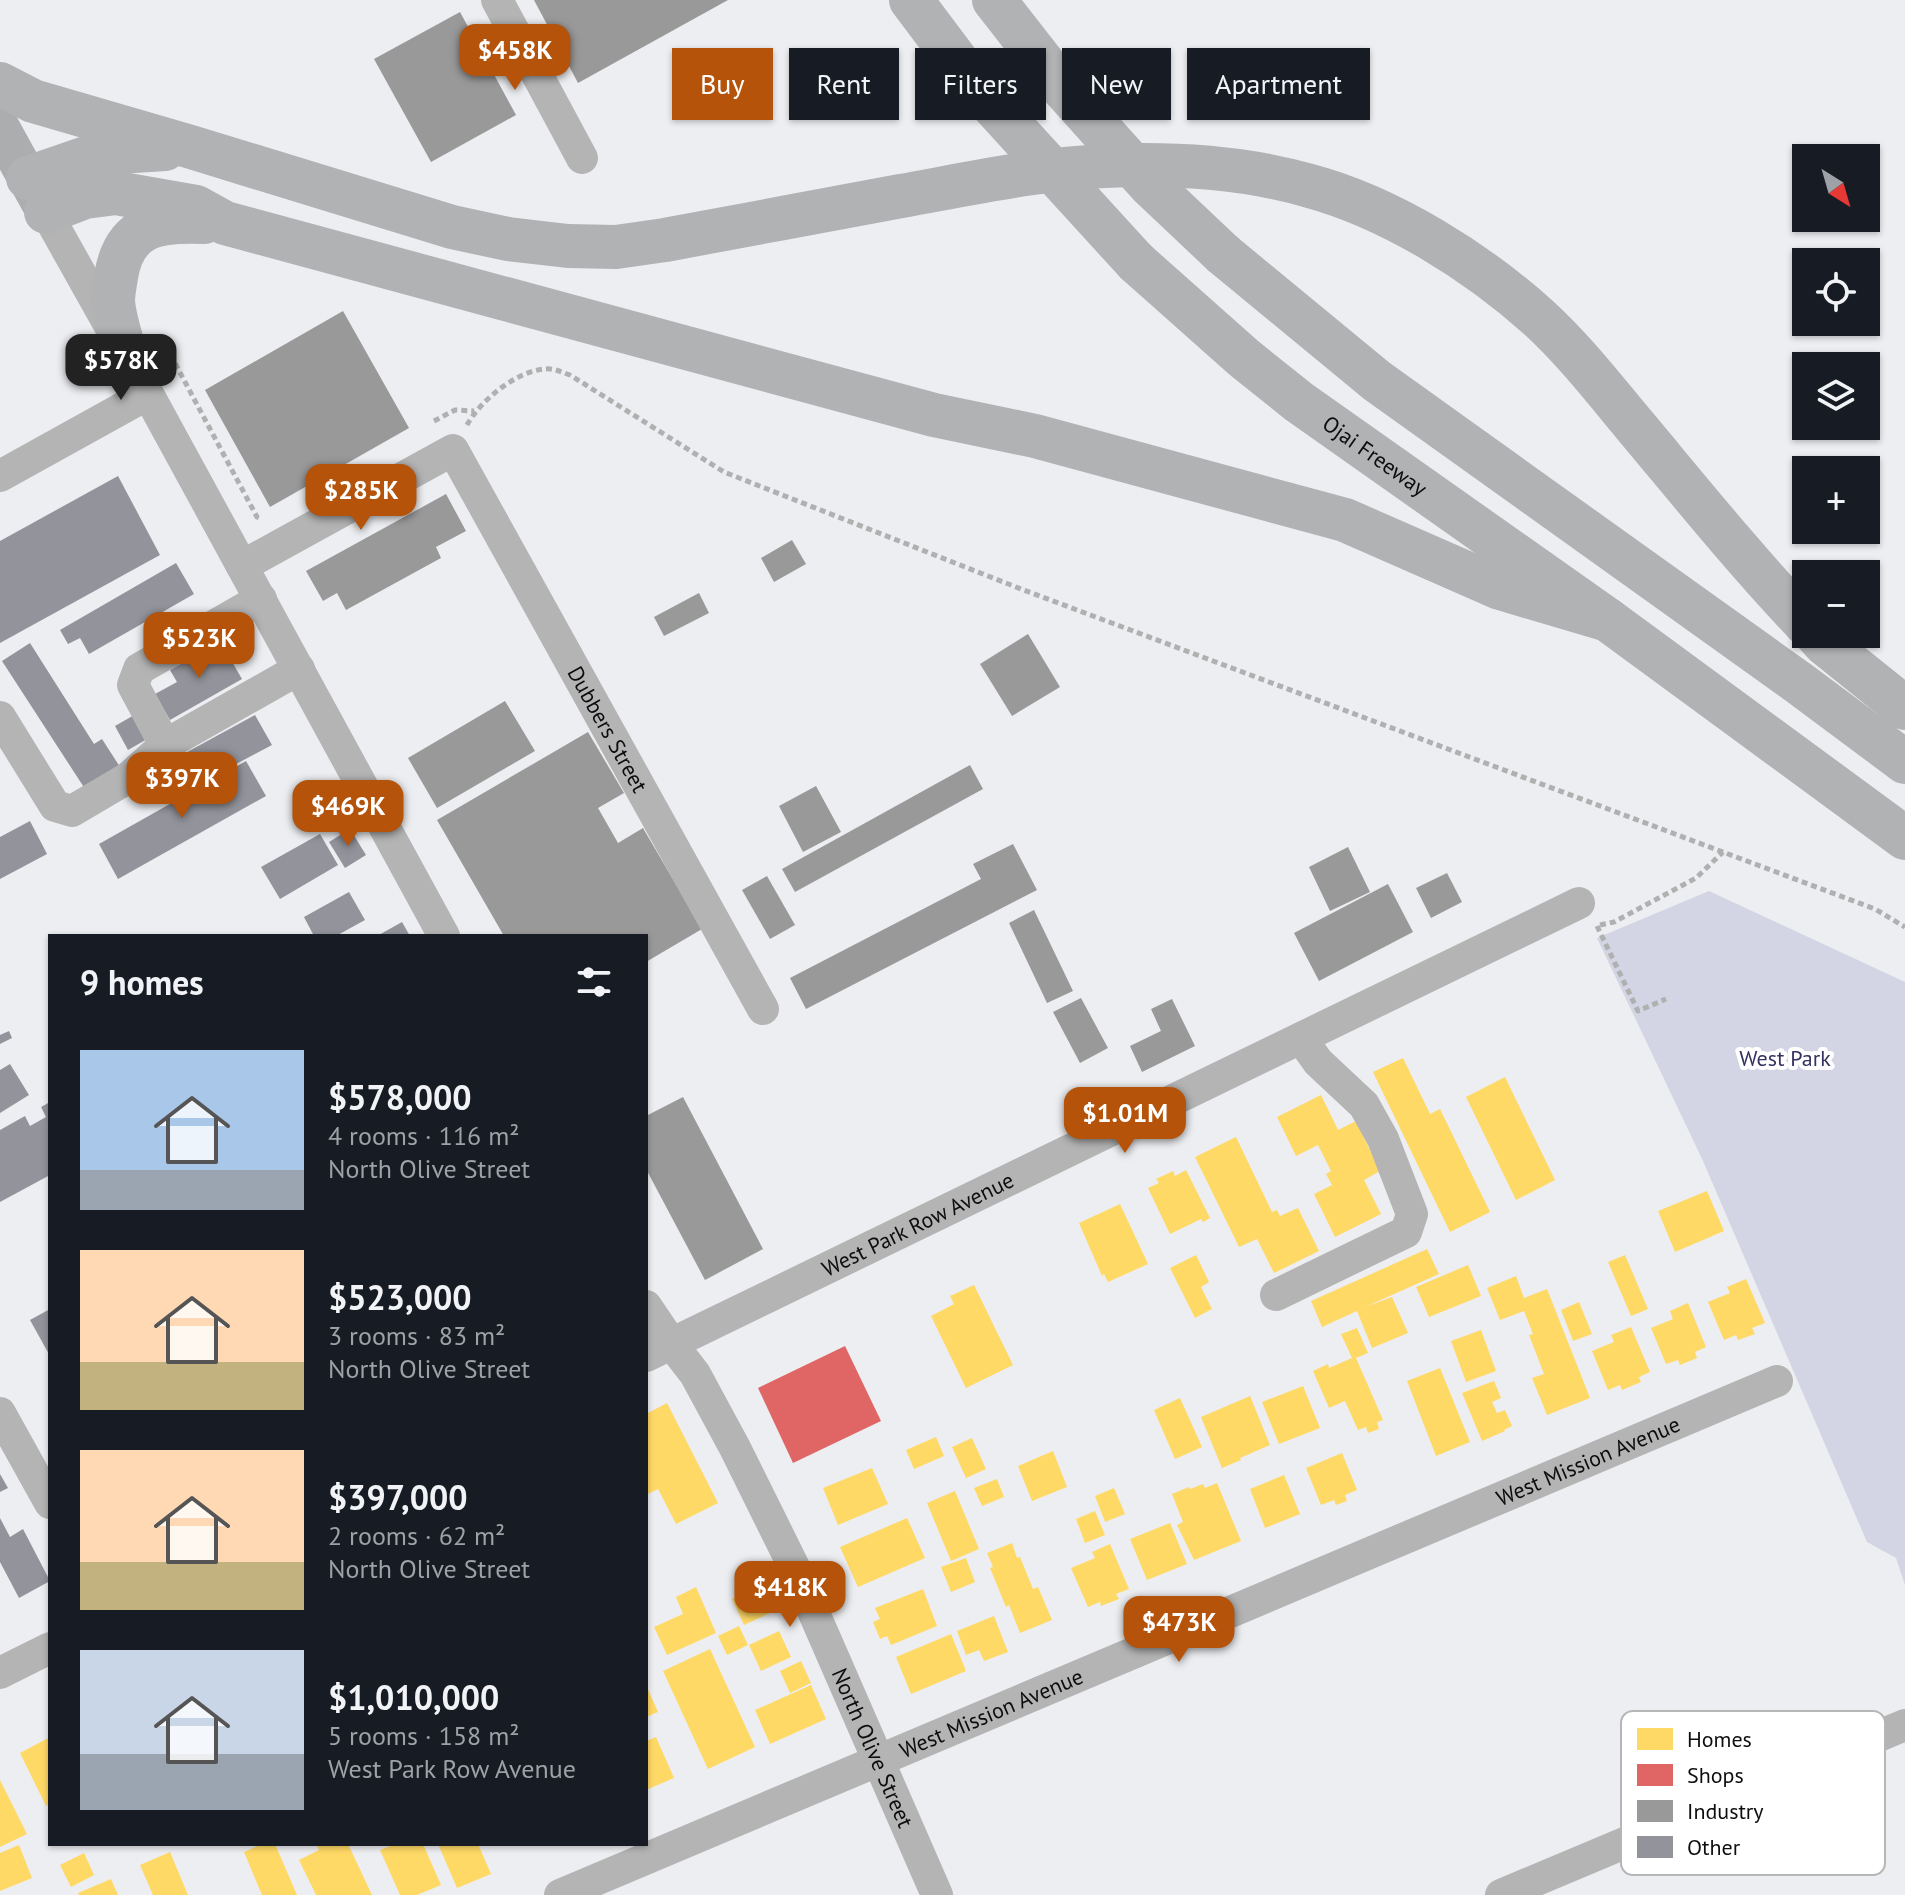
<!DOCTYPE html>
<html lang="en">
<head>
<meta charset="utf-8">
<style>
	:root { --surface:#171b24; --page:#20242c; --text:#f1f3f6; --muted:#9ea1a6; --accent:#b45309 }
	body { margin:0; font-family:"PT Sans",sans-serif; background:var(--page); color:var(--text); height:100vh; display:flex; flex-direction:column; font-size:30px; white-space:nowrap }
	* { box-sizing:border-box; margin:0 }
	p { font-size:26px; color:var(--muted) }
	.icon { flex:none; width:44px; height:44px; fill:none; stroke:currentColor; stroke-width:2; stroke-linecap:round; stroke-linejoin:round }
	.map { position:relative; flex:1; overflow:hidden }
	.side { position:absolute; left:48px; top:934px; width:600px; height:912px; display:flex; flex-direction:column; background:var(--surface); border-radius:0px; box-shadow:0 2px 6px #0004 }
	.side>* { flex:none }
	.top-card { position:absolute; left:672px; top:48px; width:760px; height:72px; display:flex; gap:16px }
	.needle { width:52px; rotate:143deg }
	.controls { position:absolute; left:1792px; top:144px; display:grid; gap:16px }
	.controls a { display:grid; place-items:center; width:88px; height:88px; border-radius:0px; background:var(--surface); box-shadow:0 2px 6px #0004; font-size:40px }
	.price { position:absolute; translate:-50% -68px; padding:0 18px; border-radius:16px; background:var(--accent); color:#fff; font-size:26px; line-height:52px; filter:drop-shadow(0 2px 4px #0008) }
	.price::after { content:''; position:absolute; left:50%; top:48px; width:24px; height:18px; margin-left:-12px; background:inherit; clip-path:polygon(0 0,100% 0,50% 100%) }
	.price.active { background:#222; color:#fff }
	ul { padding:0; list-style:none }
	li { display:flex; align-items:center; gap:24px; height:200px; padding:0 32px }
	li span { display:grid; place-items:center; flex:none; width:224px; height:160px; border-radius:0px; color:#555 }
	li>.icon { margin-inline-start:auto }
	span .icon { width:96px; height:96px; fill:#fffc; stroke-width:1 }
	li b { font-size:34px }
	h2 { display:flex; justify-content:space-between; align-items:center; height:96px; padding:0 32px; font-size:34px }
	.tag { padding:0 28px; border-radius:0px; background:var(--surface); box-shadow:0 2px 6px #0004; font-size:28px; line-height:72px }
	.tag.active { background:var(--accent); color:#fff }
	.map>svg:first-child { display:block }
</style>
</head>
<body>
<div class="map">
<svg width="1905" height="1895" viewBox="0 0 1905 1895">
	<rect width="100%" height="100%" fill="#edeef1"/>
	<!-- green -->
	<path fill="#d3d4e4" d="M1709,891L1905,982V1585L1896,1558L1867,1542L1703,1161L1597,938Z"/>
	<!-- homes -->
	<g fill="#ffd966">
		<path d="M1403,1058L1430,1114L1440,1109L1490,1212L1450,1232L1373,1072Z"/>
		<path d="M1505,1077L1555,1180L1516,1200L1466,1097Z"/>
		<path d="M1321,1095L1338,1130L1356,1121L1380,1171L1364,1180L1381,1214L1335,1237L1314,1194L1332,1185L1326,1174L1331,1171L1318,1145L1296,1156L1277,1117Z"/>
		<path d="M1236,1137L1272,1212L1277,1210L1280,1216L1298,1208L1319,1251L1274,1273L1257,1239L1239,1247L1195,1157Z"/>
		<path d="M1186,1170L1210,1218L1203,1222L1201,1219L1170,1234L1148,1188L1159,1183L1156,1179L1173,1171L1175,1176Z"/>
		<path d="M1707,1191L1724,1231L1675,1252L1658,1211Z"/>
		<path d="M1120,1204L1148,1264L1108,1282L1104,1274L1102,1276L1079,1223Z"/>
		<path d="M1427,1249L1439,1274L1365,1307L1392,1297L1408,1333L1372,1348L1357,1311L1322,1327L1311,1301Z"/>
		<path d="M1196,1255L1209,1282L1201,1287L1212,1309L1195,1318L1170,1268Z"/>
		<path d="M1625,1255L1648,1309L1631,1316L1608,1262Z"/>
		<path d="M1468,1265L1481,1296L1429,1317L1416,1287Z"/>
		<path d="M1516,1276L1524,1298L1547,1289L1590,1398L1547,1415L1532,1378L1544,1374L1529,1335L1533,1334L1524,1311L1500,1320L1487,1288Z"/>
		<path d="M1746,1279L1765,1323L1752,1328L1755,1334L1738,1340L1736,1335L1724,1340L1708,1302L1730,1293L1727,1287Z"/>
		<path d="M974,1285L1013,1365L966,1388L931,1316L954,1304L950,1296Z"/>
		<path d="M1579,1302L1592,1334L1573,1341L1561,1310Z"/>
		<path d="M1688,1303L1706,1347L1695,1352L1697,1358L1680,1365L1678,1360L1666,1364L1651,1328L1673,1319L1670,1311Z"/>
		<path d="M1631,1327L1650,1372L1639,1377L1641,1382L1622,1390L1620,1385L1608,1390L1592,1351L1614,1342L1611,1335Z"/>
		<path d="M1357,1328L1368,1353L1356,1358L1383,1420L1377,1422L1379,1429L1368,1433L1366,1427L1358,1430L1345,1401L1329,1408L1313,1371L1328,1364L1329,1368L1352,1358L1341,1334Z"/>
		<path d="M1481,1330L1496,1371L1466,1382L1451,1341Z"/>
		<path d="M1440,1368L1470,1442L1436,1456L1407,1381Z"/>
		<path d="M1494,1381L1501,1398L1492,1402L1497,1413L1505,1410L1512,1426L1504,1430L1505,1431L1482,1441L1462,1393Z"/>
		<path d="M1303,1386L1320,1428L1279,1444L1262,1402Z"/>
		<path d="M1250,1396L1270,1445L1240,1458L1241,1460L1222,1468L1201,1417Z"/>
		<path d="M1180,1398L1202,1447L1175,1459L1154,1410Z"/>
		<path d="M667,1403L718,1503L676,1524L658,1489L646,1495V1414Z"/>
		<path d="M936,1437L944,1456L914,1469L906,1450Z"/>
		<path d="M972,1438L986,1469L966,1478L952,1447Z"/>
		<path d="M1053,1451L1067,1487L1032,1501L1018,1466Z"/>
		<path d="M1342,1453L1357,1490L1345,1495L1347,1501L1336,1505L1334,1500L1321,1505L1306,1468Z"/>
		<path d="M872,1468L888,1504L838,1525L823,1488Z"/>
		<path d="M1284,1475L1300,1514L1265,1528L1250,1489Z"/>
		<path d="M997,1479L1004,1497L982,1506L974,1488Z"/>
		<path d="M1217,1483L1241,1541L1194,1560L1177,1525L1183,1522L1172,1494L1189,1487L1190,1489L1203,1484L1205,1488Z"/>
		<path d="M1114,1488L1125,1514L1105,1522L1095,1496Z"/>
		<path d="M955,1491L979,1549L951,1561L927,1503Z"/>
		<path d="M1095,1511L1105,1535L1085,1543L1076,1519Z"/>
		<path d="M907,1518L925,1558L858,1587L840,1547Z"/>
		<path d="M1170,1523L1187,1564L1147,1580L1130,1539Z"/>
		<path d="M1012,1543L1017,1558L1020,1557L1033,1589L1038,1587L1052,1620L1020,1633L1009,1605L1006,1607L990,1568L993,1567L987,1553Z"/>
		<path d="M1110,1544L1129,1589L1116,1594L1119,1599L1101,1606L1100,1602L1088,1607L1071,1568L1095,1558L1092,1552Z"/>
		<path d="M966,1558L975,1582L951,1592L941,1567Z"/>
		<path d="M760,1586L772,1612L744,1625L732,1599Z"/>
		<path d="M696,1587L716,1633L667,1655L654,1627L683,1614L676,1597Z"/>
		<path d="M923,1589L937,1626L891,1645L887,1636L880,1639L873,1622L880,1619L875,1608Z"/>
		<path d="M994,1616L1008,1652L984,1661L979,1650L966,1655L957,1631Z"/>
		<path d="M739,1626L748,1645L727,1655L718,1636Z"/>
		<path d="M779,1631L791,1657L761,1671L749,1645Z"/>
		<path d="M951,1634L966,1671L911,1694L896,1657Z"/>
		<path d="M710,1649L755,1747L708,1769L663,1671Z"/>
		<path d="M801,1661L811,1683L790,1693L780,1671Z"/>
		<path d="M646,1685L658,1712L646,1717Z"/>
		<path d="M811,1685L826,1719L770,1744L755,1710Z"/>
		<path d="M50,1737V1804L46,1806L20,1753Z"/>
		<path d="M656,1737L674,1778L646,1790V1741Z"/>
		<path d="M0,1780L27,1834L0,1847Z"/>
		<path d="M262,1844H275L297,1895H262L244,1852Z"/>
		<path d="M316,1844H348L372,1895H316L299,1860L319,1850Z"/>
		<path d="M389,1844H423L441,1885L417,1895H400L380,1850L390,1846Z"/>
		<path d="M438,1844H478L491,1874L457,1888Z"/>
		<path d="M19,1845L32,1878L0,1891V1853Z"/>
		<path d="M170,1852L188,1895H153L140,1865Z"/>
		<path d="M84,1853L94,1875L71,1887L60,1865Z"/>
		<path d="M111,1879L118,1895H79L78,1893Z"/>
	</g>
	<!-- shops -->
	<path fill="#e06666" d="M845,1346L881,1421L793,1463L758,1388Z"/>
	<!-- industry -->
	<g fill="#999">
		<path d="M534,0H728L578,83Z"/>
		<path d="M460,12L516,115L431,162L374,59Z"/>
		<path d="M343,311L409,428L270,507L205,390Z"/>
		<path d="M446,494L466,531L436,547L441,558L346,610L337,593L323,601L306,571Z"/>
		<path d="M792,540L806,564L774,582L761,558Z"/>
		<path d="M699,593L709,613L664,636L654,617Z"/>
		<path d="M1028,634L1060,687L1012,716L980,664Z"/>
		<path d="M505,701L535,751L437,808L408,758Z"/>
		<path d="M588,732L624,793L598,808L618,843L643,828L702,929L646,962V936H504L437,820Z"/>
		<path d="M970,765L983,789L795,892L782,869Z"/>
		<path d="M816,786L841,832L803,852L779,806Z"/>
		<path d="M1013,844L1037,890L806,1009L790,978L981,879L973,864Z"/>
		<path d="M1348,847L1370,892L1330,911L1309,867Z"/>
		<path d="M1447,873L1462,902L1431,918L1416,888Z"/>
		<path d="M767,876L795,925L770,939L742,890Z"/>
		<path d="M1388,884L1413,932L1319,981L1294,933Z"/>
		<path d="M1034,910L1073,991L1047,1003L1009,923Z"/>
		<path d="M1081,998L1108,1048L1080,1063L1053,1012Z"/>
		<path d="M1172,999L1195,1046L1142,1072L1130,1046L1161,1031L1151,1009Z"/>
		<path d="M683,1097L763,1249L705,1280L646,1169V1116Z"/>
	</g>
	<!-- building -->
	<g fill="#93939b">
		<path d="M118,476L160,555L0,643V541Z"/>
		<path d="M176,563L194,594L89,654L80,638L68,644L60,630Z"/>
		<path d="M220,641L242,679L170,720L155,694L177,682L170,670Z"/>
		<path d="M30,643L94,744L102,739L122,770L87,792L2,661Z"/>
		<path d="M136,714L149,738L128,750L115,726Z"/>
		<path d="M255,715L272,745L183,792L167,763Z"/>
		<path d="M246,761L266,796L118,879L99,844Z"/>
		<path d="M30,821L47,854L0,879V837Z"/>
		<path d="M350,829L366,855L345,868L329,842Z"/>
		<path d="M320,834L338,865L280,899L261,867Z"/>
		<path d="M349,892L365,920L336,936H314L304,917Z"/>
		<path d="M402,922L410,936H377Z"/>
		<path d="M9,1031L12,1038L0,1044V1035Z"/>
		<path d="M10,1064L29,1095L0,1113V1070Z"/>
		<path d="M50,1102V1175L0,1202V1130L25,1116L30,1126L46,1117L41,1107Z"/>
		<path d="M50,1309V1356L30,1320Z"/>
		<path d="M0,1474L8,1488L0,1492Z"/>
		<path d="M0,1518L10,1537L23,1529L50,1581L19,1598L0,1562Z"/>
	</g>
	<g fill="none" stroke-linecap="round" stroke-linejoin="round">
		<!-- path -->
		<g stroke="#b0b0b1" stroke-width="5" stroke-dasharray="6 4" stroke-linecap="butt">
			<path d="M161,337L257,517L262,519"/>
			<path d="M434,421L455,410L474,411"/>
			<path d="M467,425C480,401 516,371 545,369C554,368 561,372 570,375L724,472L1021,589L1875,909L1905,927"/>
			<path d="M1600,925L1614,922L1696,878L1723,852"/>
			<path d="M1597,926L1638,1011L1666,999"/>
		</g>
		<!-- minor -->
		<g stroke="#b4b4b5" stroke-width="32">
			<path d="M497,0L582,158"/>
			<path d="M46,212L148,394L444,936"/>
			<path d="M0,476L148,394"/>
			<path id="s1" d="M242,566L453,450L763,1009"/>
			<path d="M0,717L55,806L72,811L128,778L165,745L299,669"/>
			<path d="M165,745L133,685L139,669L261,599"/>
			<path d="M1276,1295L1406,1232L1412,1214L1383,1139L1364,1105L1318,1062L1301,1038"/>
			<path id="s2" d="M646,1306L671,1343L695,1374L735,1448L793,1565L937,1895"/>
			<path id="s3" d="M646,1356L1579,903"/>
			<path d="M0,1413L50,1503"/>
			<path d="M0,1673L50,1648"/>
			<path id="s4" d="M560,1895L1777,1381"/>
			<path d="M1501,1895L1905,1725"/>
		</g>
		<!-- major -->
		<path stroke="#acadae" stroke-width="40" d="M0,128L44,208"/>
		<!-- highway -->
		<g stroke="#b1b2b3" stroke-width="44">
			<path d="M911,0L977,88"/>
			<path d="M994,0L1062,87"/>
			<path d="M0,84L33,101L191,147L452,227L508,239L568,246L616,247L665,240C744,225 822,211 901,196C968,184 1036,169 1105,166C1173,163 1244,167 1310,186C1391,208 1477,262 1539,318C1575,351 1605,390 1636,427C1692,494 1746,561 1806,624"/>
			<path d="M28,178L89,157L118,152L165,149"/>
			<path d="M46,212L85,197L116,193L196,207L225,223L934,415L1035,436L1345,520L1500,588L1608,620"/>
			<path d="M1223,254L1377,381L1799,683L1905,762"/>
			<path id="s5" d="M1136,262L1244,358L1299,402L1608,620L1905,838"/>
			<path d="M124,350C120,334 114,317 113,301C113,293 115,284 116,277C124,224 159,220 204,222"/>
			<path d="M1816,634L1824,643L1905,708"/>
		</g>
		<!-- highway-bridge -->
		<g stroke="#b1b2b3" stroke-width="44">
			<path d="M1062,87L1150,185L1223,254"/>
			<path d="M977,88L1136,262"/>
		</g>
	</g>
	<g text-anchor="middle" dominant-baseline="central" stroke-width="8" stroke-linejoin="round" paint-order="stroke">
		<!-- street labels -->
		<g font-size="22" fill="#0d0d0f" stroke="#fff">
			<text stroke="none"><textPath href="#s5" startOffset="308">Ojai Freeway</textPath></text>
			<text stroke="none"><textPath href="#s1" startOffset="560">Dubbers Street</textPath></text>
			<text stroke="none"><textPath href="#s3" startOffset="302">West Park Row Avenue</textPath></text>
			<text stroke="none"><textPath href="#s4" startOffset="1116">West Mission Avenue</textPath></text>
			<text stroke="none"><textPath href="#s4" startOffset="468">West Mission Avenue</textPath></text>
			<text stroke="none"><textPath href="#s2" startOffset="498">North Olive Street</textPath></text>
		</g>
		<!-- park labels -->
		<g font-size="22" fill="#343260" stroke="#fff">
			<text x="1785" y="1058">West Park</text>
		</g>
	</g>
	<!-- legend -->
	<rect x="1621" y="1711" width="264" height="164" rx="12" fill="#fff" stroke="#b6b6b7" stroke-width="2"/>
	<rect x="1637" y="1728" width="36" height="22" fill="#ffd966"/>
	<rect x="1637" y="1764" width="36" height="22" fill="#e06666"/>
	<rect x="1637" y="1800" width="36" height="22" fill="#999"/>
	<rect x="1637" y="1836" width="36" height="22" fill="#93939b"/>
	<g font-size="22" fill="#0d0d0f">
		<text x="1687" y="1747">Homes</text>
		<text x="1687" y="1783">Shops</text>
		<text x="1687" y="1819">Industry</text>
		<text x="1687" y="1855">Other</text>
	</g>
</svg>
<div class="controls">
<a><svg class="needle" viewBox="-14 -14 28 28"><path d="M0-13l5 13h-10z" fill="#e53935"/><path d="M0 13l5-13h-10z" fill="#9ea1a6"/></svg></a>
<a><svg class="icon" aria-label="locate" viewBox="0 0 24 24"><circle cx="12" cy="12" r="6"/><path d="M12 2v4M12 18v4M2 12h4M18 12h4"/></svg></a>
<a><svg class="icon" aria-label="layers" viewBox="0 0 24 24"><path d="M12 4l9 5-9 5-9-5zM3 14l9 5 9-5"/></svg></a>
<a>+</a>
<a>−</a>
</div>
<b class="price" style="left:515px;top:92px">$458K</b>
<b class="price active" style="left:121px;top:402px">$578K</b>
<b class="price" style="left:361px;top:532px">$285K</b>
<b class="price" style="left:199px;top:680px">$523K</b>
<b class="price" style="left:182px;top:820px">$397K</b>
<b class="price" style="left:348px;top:848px">$469K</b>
<b class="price" style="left:1125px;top:1155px">$1.01M</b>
<b class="price" style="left:790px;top:1629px">$418K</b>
<b class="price" style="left:1179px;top:1664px">$473K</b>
<div class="top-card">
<a class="tag active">Buy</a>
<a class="tag">Rent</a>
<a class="tag">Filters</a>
<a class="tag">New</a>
<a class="tag">Apartment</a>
</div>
<section class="side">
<h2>9 homes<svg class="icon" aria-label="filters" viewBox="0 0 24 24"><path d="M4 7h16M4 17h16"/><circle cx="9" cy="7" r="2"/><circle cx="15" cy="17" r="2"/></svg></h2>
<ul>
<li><span style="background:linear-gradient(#a9c7e8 75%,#9aa5b1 0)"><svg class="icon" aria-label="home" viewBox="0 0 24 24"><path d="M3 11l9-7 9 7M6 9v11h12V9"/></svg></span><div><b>$578,000</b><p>4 rooms · 116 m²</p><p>North Olive Street</p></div></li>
<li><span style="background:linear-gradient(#ffd9b3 70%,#c2b280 0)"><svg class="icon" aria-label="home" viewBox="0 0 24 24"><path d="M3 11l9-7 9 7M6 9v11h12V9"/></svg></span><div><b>$523,000</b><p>3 rooms · 83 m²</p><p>North Olive Street</p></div></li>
<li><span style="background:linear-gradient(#ffd9b3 70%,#c2b280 0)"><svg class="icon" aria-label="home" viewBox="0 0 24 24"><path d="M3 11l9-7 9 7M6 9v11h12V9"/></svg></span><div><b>$397,000</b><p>2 rooms · 62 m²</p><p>North Olive Street</p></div></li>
<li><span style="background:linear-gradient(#c9d6e8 65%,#9aa5b1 0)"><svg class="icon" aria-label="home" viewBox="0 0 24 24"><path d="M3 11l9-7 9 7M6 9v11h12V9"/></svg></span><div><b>$1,010,000</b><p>5 rooms · 158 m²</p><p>West Park Row Avenue</p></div></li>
</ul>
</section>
</div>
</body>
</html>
